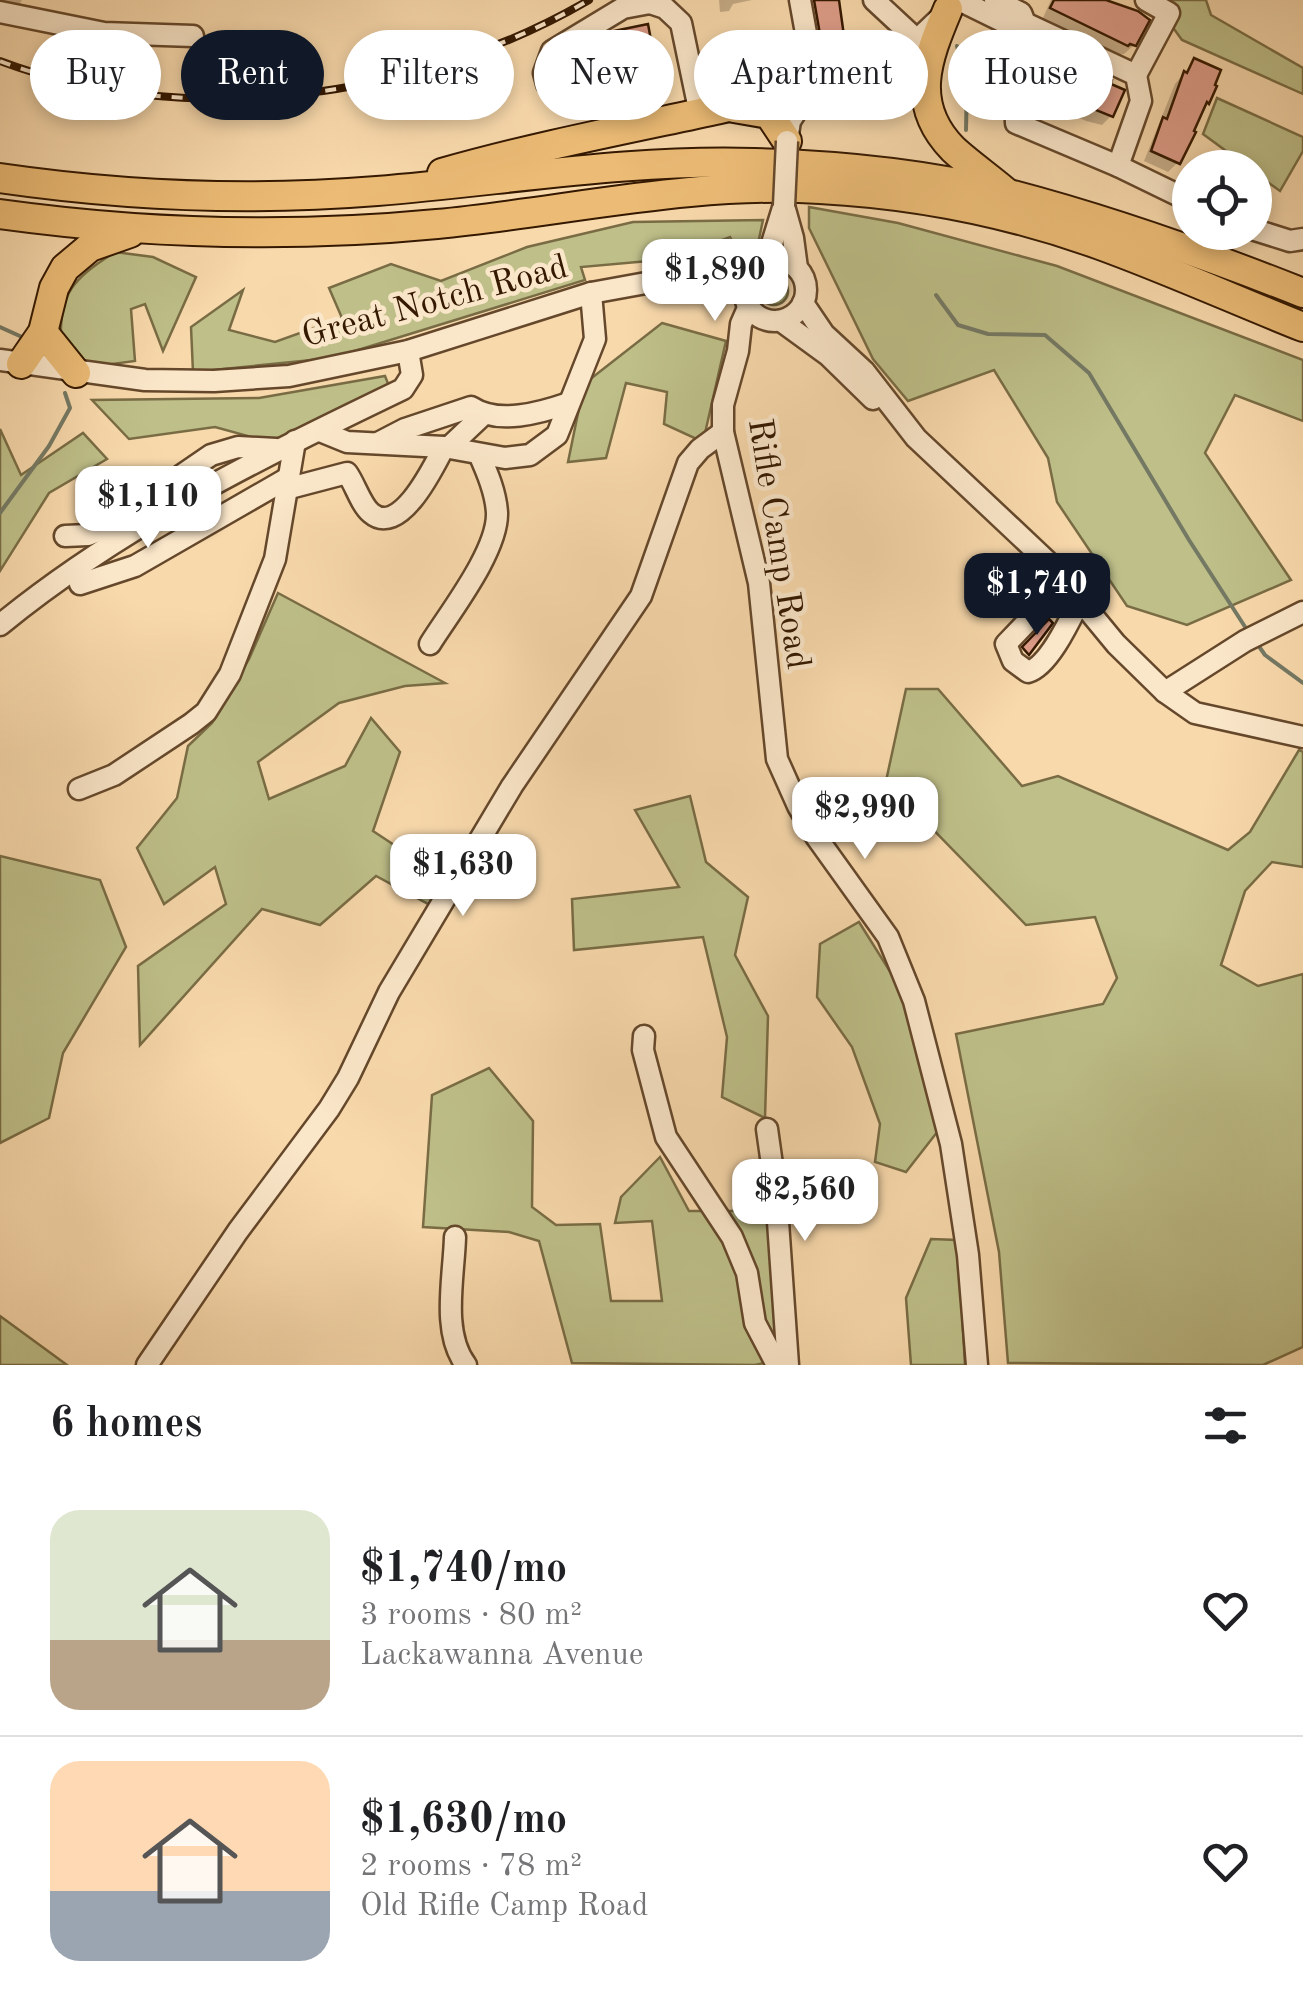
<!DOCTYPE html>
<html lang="en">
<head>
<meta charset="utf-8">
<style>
	:root { --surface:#fff; --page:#f6f6f6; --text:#202124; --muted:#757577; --line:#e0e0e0; --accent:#111827 }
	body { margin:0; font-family:"Old Standard TT",serif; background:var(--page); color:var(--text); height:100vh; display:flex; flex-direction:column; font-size:38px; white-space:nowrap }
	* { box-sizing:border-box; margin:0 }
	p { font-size:32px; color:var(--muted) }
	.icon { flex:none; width:55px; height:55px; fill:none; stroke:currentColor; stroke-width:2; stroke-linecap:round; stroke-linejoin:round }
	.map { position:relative; height:1365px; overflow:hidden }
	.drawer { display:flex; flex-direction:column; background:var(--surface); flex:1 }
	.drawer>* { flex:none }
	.top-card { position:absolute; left:30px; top:30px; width:1245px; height:90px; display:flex; gap:20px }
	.fabs { position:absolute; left:1172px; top:150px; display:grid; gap:20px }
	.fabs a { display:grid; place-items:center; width:100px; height:100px; border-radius:50%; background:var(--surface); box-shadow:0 5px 15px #0003; font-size:50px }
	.price { position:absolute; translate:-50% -85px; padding:0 22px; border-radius:20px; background:#fff; color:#222; font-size:32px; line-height:65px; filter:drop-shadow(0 2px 5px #0008) }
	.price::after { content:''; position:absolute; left:50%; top:60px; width:30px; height:22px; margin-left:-15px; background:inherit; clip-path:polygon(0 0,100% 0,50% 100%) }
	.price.active { background:var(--accent); color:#fff }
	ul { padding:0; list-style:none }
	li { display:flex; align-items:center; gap:30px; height:250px; padding:0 50px }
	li+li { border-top:2px solid var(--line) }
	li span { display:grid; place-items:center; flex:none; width:280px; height:200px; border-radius:30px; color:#555 }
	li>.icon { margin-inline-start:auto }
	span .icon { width:120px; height:120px; fill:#fffc; stroke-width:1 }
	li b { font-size:42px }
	h2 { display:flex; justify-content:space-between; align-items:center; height:120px; padding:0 50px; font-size:42px }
	.pill { padding:0 35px; border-radius:45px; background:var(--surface); box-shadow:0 5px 15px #0003; font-size:35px; line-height:90px }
	.pill.active { background:var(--accent); color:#fff }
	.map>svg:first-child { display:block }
</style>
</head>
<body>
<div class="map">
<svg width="1303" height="1365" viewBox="0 0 1303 1365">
	<rect width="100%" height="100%" fill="#f8d9ac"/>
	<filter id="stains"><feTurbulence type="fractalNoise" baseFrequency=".002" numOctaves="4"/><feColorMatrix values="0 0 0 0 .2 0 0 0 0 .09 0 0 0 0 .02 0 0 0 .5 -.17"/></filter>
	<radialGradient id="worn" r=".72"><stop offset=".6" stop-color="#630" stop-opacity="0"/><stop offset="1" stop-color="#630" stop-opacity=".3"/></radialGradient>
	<!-- green -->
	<g fill="#bebf89" stroke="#796c44" stroke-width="2.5">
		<path d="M1153,0H1206L1211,15L1303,68V94L1182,40Z"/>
		<path d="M1217,98L1303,137V151L1280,191L1255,173V168L1248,167L1203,134Z"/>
		<path d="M809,207L898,223L1057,266L1303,360V421L1235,395L1205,453L1291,580L1187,625L1127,606L1057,502L1048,458L994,370L908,401L873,359L809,228Z"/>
		<path d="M763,220L759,239L741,259L730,237L671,259L581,267L585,280L332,358L193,372L191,327L243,290L229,330L275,342L342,318L329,288L391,264L441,281L527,247L633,222Z"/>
		<path d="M115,252L153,257L196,277L163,351L145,304L131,309L135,361L90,367L61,344C59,292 73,279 115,252Z"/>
		<circle cx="774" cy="291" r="14"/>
		<path d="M662,323L726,341L703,442L664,424L667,392L626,383L606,458L568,462L584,384Z"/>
		<path d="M385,376L389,386L277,444L215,427L129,439L92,400L259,398Z"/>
		<path d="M0,429L21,475L83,433L107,459L49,493L0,571Z"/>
		<path d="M278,593L445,683L405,686L339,703L258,762L269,799L345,766L371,718L400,752L373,831L438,874L432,906L376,876L320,925L262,909L140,1045L138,966L226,904L215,867L164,904L137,848L177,798L188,746L212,723L249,659Z"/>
		<path d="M906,689H938L1022,786L1058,776L1228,850L1250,832L1299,750L1303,752V867L1272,862L1245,891L1221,965L1258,986L1303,974V1347L1263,1365L1008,1363L999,1252L956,1034L1103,1004L1117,978L1095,917L1026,925L886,781Z"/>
		<path d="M690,796L706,862L748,897L735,955L768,1016L765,1118L722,1097L727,1037L703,937L574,950L572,899L679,887L635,810Z"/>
		<path d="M0,856L100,880L126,947L63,1053L49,1118L0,1143Z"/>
		<path d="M859,922L901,989L938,1131L906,1172L875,1162L880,1124L852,1047L817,997L820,944Z"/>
		<path d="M489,1068L533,1121L532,1207L556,1225L600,1224L611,1301H662L652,1221L615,1223L621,1197L660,1157L689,1211H773L781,1359L755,1365L572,1363L539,1241L509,1232L423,1227L432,1095Z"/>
		<path d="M931,1239L958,1240L965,1365H911L906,1298Z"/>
		<path d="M0,1316L67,1365H0Z"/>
	</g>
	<!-- shadow -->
	<g fill="#0003">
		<path d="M0,0H22L18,6Z"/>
		<path d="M719,0H752L733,4L729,11L720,12Z"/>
		<path d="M812,0H837L839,38L819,40Z"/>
		<path d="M1051,0H1105L1134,45L1124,54H1117L1043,18Z"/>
		<path d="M615,33L652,55L648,59L626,63L623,69L582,77L579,83L569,85L566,69L578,63L581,55L609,50Z"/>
		<path d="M1032,51L1111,116L1102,125L1086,121L1020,89L1023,60Z"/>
		<path d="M1194,61L1177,163L1168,172L1144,161L1175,84Z"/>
	</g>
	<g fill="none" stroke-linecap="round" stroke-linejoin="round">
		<!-- stream -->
		<g stroke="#747964" stroke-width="4">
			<path d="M957,46L967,84L966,130"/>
			<path d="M936,295L958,325L988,334L1045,335L1089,373L1189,540L1249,633"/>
			<path d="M0,327L22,337"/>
			<path d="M0,513L49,446L70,408L65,393"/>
			<path d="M1258,645L1265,655L1303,683"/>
		</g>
	</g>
	<!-- building -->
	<g fill="#de9d89" stroke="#341800" stroke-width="2.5">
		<path d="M814,0H839L844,36L821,40Z"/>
		<path d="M1054,0H1106L1138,11L1150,20L1136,46L1130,44L1128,46L1050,8Z"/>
		<path d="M648,24L654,56L628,61L630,66L584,75L585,80L572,82L569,63L582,60L580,53L613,46L612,43L616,42L614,31Z"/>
		<path d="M1032,48L1112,80L1111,84L1125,90L1113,117L1034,85L1028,80L1027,58Z"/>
		<path d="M1194,58L1221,70L1215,85L1217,86L1209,104L1207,102L1194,131L1196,132L1180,164L1151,151L1163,117L1167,119L1184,71L1187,73Z"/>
		<path d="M1049,619L1053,623L1029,655L1022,647Z"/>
	</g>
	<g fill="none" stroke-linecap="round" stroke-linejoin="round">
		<!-- minor casing -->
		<g stroke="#65482b" stroke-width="25">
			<g id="minor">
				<path d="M800,0L817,94"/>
				<path d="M874,0L917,40"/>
				<path d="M959,0L1014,27L1025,23"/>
				<path d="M995,0L1021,13L1025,23L1136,75L1141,101L1118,166"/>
				<path d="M0,12L104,33L193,36"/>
				<path d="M1013,46L1016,123L1118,166L1190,201"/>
				<path d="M1136,75L1169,13L1146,0"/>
				<path d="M547,84L544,73L552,51L623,8L650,3L665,8L681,23L700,114"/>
				<path d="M787,141L790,121L803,101L888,62L917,40L941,17"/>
				<path d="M784,206L793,238L797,268"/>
				<path d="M1255,230L1290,241L1303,239"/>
				<circle cx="775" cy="290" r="31"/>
				<path d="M761,262L770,250L783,208"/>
				<path d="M803,303L824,334L864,371L916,438L1050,564L1116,644L1165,692L1195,713L1303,737"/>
				<path d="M748,308L741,324L738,351L723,405V432L759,583L777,759L798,806L817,838L888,937L914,1001L951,1144L968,1255L977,1365"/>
				<path d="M781,321L829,356L873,399"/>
				<path d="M0,360L145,380L214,381L289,376L408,351L591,293L646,283L708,279L720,272L754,267"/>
				<path d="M320,431L347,442L444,447L505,458L530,455L557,435L595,339L591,293"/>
				<path d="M378,443L405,429L471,407C498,425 540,413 569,403"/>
				<path d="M448,448L483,415"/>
				<path d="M286,489L347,473C355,484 361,505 371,513C400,538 434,466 444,447"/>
				<path d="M65,536L88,535L103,529L211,455L238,447L276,449"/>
				<path d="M1065,582L1006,644L1013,661L1028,672C1049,666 1070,620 1080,600"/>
				<path d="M80,584L135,566L288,478"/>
				<path d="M0,625C122,525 262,457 403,389L412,375L408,351"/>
				<path d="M430,644C450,612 498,551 497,513C496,493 487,472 479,454"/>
				<path d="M1165,692L1245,641L1303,612"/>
				<path d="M79,789L114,775L191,724L206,712L230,674L275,559L295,441"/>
				<path d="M644,1036L643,1050L666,1137L732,1237L747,1273L755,1323L777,1365"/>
				<path d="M767,1129L776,1193L788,1365"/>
				<path d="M455,1237C454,1277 441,1332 466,1365"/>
				<path d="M147,1365L238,1231L329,1109L348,1078L389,992L512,786L641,596L688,463L700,449L723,432"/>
			</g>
		</g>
		<!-- highway casing -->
		<g stroke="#341800" stroke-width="32">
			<g id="highway">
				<path d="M948,9C927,59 909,104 953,149C969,164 991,179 1008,194"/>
				<path d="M888,62L924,82"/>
				<path d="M734,108L769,114L787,141"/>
				<path d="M442,173C533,147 627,129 720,109C752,103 784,84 817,94"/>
				<path d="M0,178C124,196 252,201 377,191C502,181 628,159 754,163C839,165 927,174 1009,194C1109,220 1207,255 1303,293"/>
				<path d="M0,214C145,234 291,238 437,224C563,212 692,181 820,189C914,194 1011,213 1100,245C1169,270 1235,300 1303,327"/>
				<path d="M43,332L76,373"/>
				<path d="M21,364L43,332L54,288L65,268L90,247L130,233"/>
			</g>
		</g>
		<!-- minor -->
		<use href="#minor" stroke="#fae6c9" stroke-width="20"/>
		<!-- highway -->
		<use href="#highway" stroke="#ecbc76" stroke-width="28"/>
		<!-- rail casing -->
		<g stroke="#341800" stroke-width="8">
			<path id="rail" d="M0,61C185,131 420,99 589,0"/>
		</g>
		<!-- rail -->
		<use href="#rail" stroke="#fae6c9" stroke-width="4" stroke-dasharray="11" stroke-linecap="butt"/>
		<!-- minor-bridge casing -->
		<g stroke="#65482b" stroke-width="25" stroke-linecap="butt">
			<path id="minor-bridge" d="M784,206L787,141"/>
		</g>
		<!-- minor-bridge -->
		<use href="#minor-bridge" stroke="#fae6c9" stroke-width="20"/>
	</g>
	<g text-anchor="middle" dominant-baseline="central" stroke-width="9" stroke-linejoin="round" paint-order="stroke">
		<!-- street labels -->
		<g font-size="35" fill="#341800" stroke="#fae6c9">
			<text transform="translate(435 302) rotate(-15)">Great Notch Road</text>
			<text transform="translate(778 544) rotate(81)">Rifle Camp Road</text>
		</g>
	</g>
	<rect width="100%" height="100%" filter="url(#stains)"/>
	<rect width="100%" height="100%" fill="url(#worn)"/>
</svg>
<div class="fabs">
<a><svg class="icon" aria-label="locate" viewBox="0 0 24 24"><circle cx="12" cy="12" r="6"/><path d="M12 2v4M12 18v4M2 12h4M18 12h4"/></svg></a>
</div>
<b class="price" style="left:715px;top:324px">$1,890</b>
<b class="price" style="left:148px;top:551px">$1,110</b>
<b class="price active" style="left:1037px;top:638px">$1,740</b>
<b class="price" style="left:865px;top:862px">$2,990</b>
<b class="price" style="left:463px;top:919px">$1,630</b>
<b class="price" style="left:805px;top:1244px">$2,560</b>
<div class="top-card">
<a class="pill">Buy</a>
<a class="pill active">Rent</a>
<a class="pill">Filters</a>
<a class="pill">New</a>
<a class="pill">Apartment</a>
<a class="pill">House</a>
</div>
</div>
<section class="drawer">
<h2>6 homes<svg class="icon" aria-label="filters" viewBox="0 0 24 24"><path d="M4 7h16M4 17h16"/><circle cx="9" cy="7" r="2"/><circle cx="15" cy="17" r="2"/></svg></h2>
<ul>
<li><span style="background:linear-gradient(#dfe7d0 65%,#b9a48a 0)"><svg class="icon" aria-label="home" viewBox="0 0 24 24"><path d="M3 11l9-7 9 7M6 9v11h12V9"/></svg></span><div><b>$1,740/mo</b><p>3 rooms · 80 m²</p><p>Lackawanna Avenue</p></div><svg class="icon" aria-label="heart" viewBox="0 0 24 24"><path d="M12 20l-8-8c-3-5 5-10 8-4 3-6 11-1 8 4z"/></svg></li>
<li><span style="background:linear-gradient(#ffd9b3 65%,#9aa5b1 0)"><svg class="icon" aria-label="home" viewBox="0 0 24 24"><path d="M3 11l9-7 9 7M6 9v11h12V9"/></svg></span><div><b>$1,630/mo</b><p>2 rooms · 78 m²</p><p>Old Rifle Camp Road</p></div><svg class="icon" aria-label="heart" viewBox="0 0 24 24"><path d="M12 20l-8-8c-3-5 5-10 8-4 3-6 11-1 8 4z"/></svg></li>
</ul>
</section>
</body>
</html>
